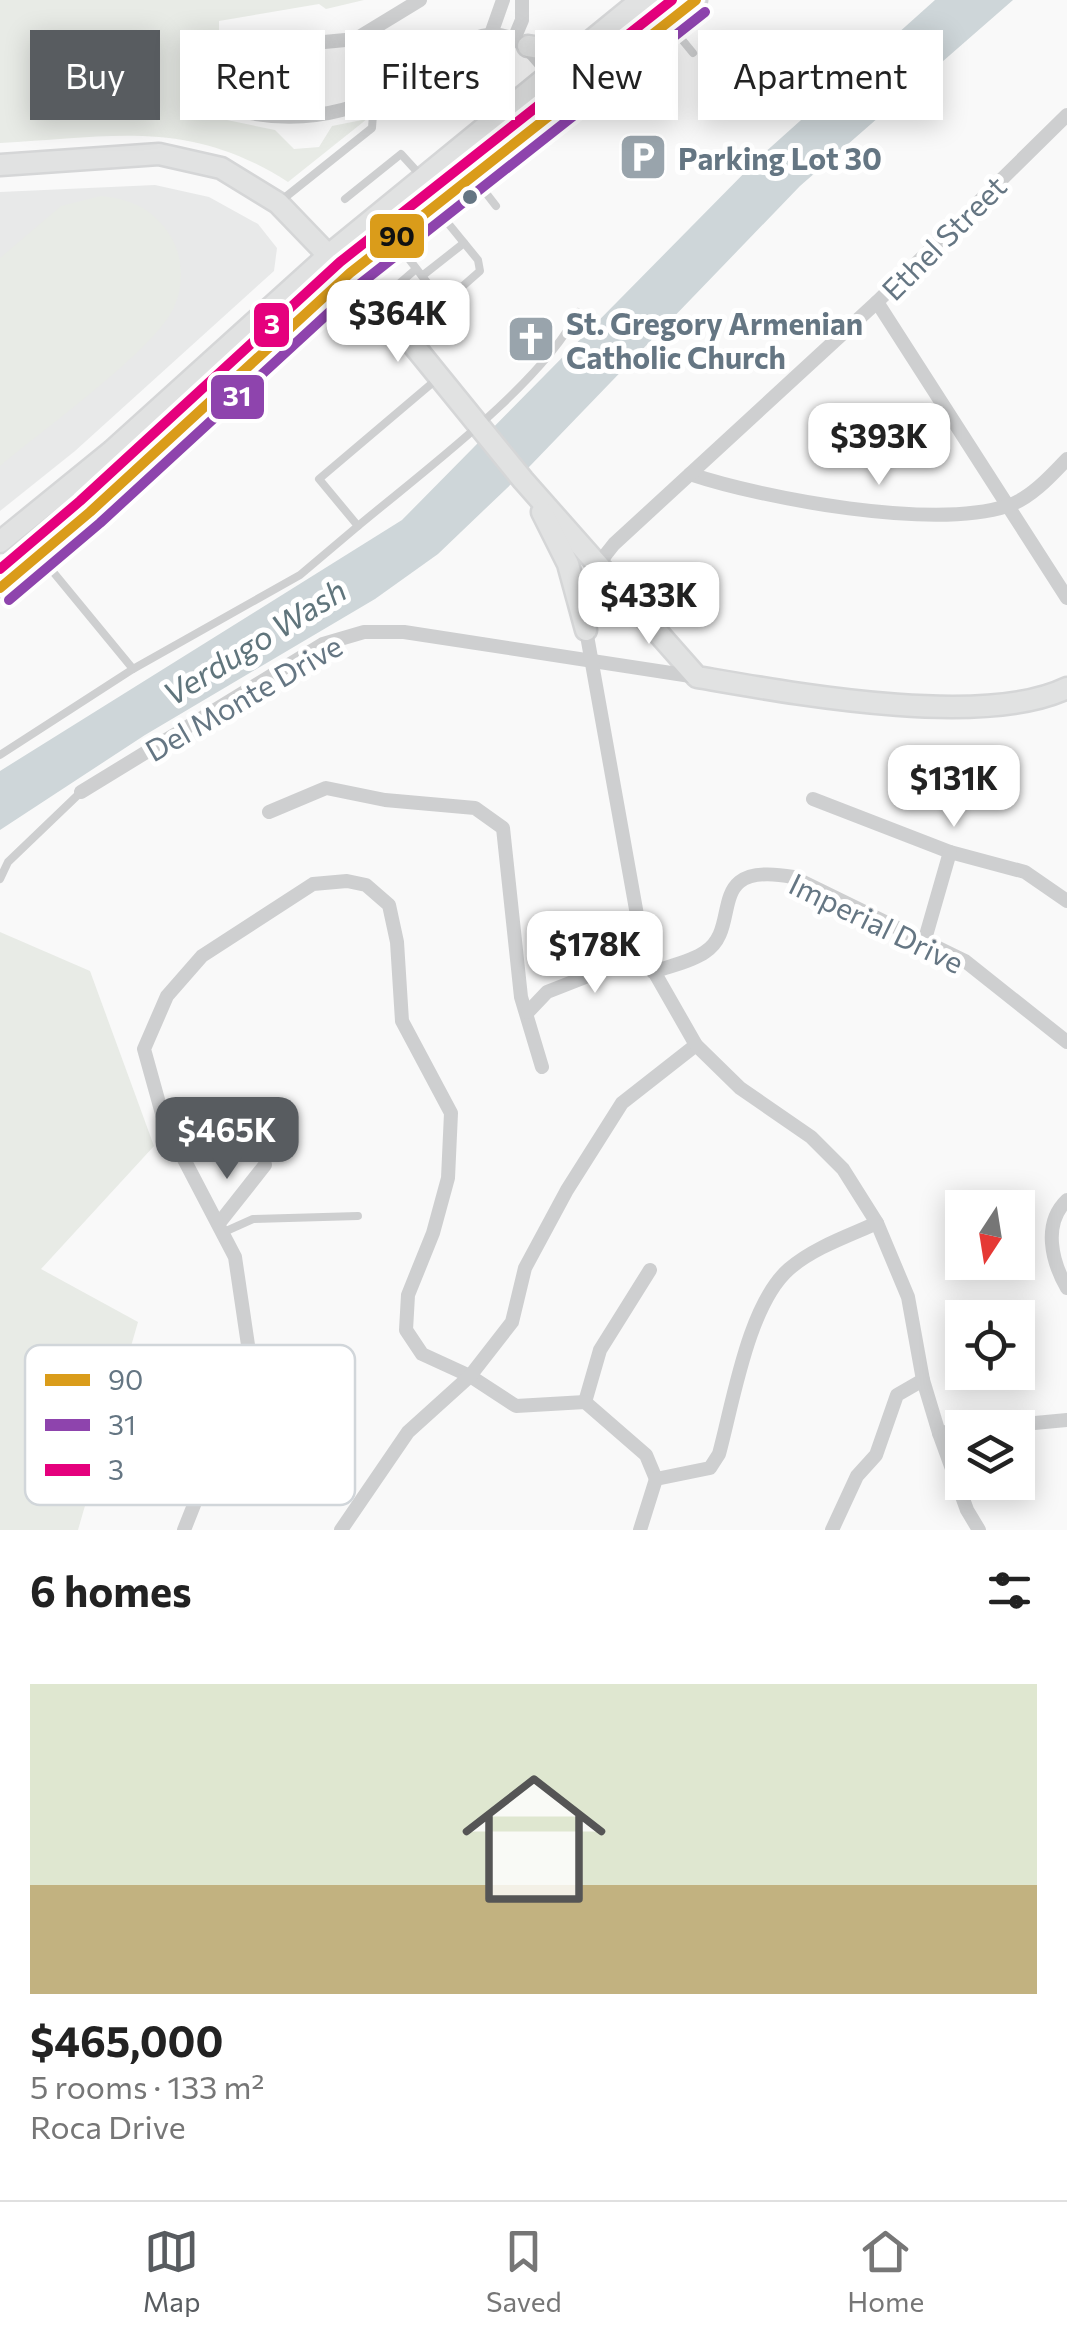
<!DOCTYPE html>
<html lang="en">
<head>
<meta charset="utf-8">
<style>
	:root { --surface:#fff; --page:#f2f2f2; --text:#222; --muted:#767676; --line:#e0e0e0; --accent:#585c60 }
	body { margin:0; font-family:Commissioner,sans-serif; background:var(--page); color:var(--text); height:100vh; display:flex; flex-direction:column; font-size:38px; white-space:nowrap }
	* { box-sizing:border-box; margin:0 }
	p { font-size:32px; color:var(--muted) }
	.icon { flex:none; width:55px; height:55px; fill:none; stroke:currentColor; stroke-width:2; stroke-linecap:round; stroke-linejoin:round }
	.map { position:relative; height:1530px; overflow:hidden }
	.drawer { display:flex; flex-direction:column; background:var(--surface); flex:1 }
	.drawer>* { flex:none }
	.banner { position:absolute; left:30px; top:30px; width:1008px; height:90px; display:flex; gap:20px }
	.needle { width:65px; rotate:192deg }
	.fabs { position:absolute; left:945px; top:1190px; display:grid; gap:20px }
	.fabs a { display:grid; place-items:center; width:90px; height:90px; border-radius:0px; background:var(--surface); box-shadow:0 5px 25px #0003; font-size:50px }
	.price { position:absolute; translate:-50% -85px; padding:0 22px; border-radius:20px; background:#fff; color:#222; font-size:32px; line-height:65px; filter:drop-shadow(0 2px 5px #0008) }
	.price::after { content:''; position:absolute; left:50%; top:60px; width:30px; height:22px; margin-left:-15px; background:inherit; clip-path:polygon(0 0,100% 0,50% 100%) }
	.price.selected { background:var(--accent); color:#fff }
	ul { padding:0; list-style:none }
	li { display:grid; align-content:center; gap:20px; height:530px; padding:0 30px }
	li+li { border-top:2px solid var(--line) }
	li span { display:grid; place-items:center; height:310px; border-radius:0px; color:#555 }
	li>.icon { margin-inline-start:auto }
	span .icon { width:180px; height:180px; fill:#fffc; stroke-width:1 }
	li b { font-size:42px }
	h2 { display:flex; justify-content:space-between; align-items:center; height:120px; padding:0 30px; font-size:42px }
	.tag { padding:0 35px; border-radius:0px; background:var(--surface); box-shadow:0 5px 25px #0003; font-size:35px; line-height:90px }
	.tag.selected { background:var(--accent); color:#fff }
	.menu { display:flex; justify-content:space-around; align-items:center; height:140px; border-top:2px solid var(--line); background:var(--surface); font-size:28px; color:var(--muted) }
	.menu a { display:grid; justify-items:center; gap:5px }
	.menu .selected { color:var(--accent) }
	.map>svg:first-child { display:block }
</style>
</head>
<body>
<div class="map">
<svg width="1067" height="1530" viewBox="0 0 1067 1530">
	<rect width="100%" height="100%" fill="#f9f9f9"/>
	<!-- built -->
	<path fill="#e8e9e9" d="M155,185L209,197L258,224L277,248L274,271L75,451L0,511V192Z"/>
	<!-- green -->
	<g fill="#e8ebe6">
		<path d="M0,0H364L326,9L319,4L219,21V43L196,60L192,93L203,115L275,130L294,149L319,147L332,126L367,119L288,182C189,118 111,137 0,143Z"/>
		<path d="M101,196C132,199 155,210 171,237C184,259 184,289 172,311C152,351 39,433 0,466V258L61,206Z"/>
		<path d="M0,932L90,971L154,1146L41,1269L138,1322L78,1530H0Z"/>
	</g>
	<!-- water -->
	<path fill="#ced6d9" d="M935,0H1013L800,186L530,466L438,554L375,599L145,735L0,830V771L402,520L762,155Z"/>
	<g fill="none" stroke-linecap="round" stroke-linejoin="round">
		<!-- secondary casing -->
		<g stroke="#d5d6d7" stroke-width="25">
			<g id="secondary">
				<path d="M629,21L666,0"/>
				<path d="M528,46L566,52L582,49"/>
				<path d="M496,151L497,143L596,63"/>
				<path d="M0,165L159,154L221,168L278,203L406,336L523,480L697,677C791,693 982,729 1067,688"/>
				<path d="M542,512L568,564L586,630"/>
				<path d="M0,542L112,451L330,254L641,0"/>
				<path d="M0,588C124,491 232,376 350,273C461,177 582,92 696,0"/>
			</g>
		</g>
		<!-- lane -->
		<g stroke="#cecfd0" stroke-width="8">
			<path d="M670,25L693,53"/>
			<path d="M472,175L496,206"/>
			<path d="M345,199L401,154L421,176"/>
			<path d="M278,203L372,128L374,100"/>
			<path d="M392,237L422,276L464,243"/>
			<path d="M422,276L444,304"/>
			<path d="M378,302L416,269"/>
			<path d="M406,336L480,271L478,260L434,206"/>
			<path d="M437,379L319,479L358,526C420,474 543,383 578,312"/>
			<path d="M133,669L300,575L358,526"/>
			<path d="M0,755L133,669L40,556"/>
			<path d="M0,879L8,862L81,792"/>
			<path d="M224,1232L253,1219L358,1216"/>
		</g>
		<!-- street -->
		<g stroke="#cecfd0" stroke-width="14">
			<path d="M420,0L356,39L229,51L210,58C201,76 200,92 219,104C229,110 244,112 256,114C317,124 371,106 423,74C443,61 464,37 488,35C522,32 535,57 554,80"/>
			<path d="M491,34L503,0"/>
			<path d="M514,39L522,20V0"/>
			<path d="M877,302L1067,598"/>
			<path d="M690,474C765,499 933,530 1007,506C1030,499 1051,476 1067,459"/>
			<path d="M81,792L323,644L364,632H404L697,677"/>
			<path d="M813,799L950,852L1025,872L1067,901"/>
			<path d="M269,812L326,788L385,800L475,808L503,828L521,997L542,1067"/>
			<path d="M925,939L950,852"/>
			<path d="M653,972C669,966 691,962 705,952C744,927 701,860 793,877L965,961L1067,1042"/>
			<path d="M528,1012L547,992L644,954"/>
			<path d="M1067,1200C1042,1224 1052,1262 1067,1288"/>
			<path d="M220,1222L265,1165"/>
			<path d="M585,1402L600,1350L650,1270"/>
			<path d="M980,1428L1067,1420"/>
			<path d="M939,1433L962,1430"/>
			<path d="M184,1530L240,1389L248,1345L235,1257L164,1121L144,1049L167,996L202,956L313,884L347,881L366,885L389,905L397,942L402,1021L451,1113L448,1178L433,1233L408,1295L406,1330L422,1354L470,1376L516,1406L585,1402L646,1455L656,1479"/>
			<path d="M341,1530L408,1432L470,1376L512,1322L525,1268L567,1190L622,1103L696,1045"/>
			<path d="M640,1530L656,1479L710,1468L719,1454C733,1403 748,1305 789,1269C813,1248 848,1236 877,1223"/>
			<path d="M832,1530L857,1476L876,1455L897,1395L923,1380"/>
			<path d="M979,1530L967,1510L939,1433L923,1380L908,1297L877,1223L843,1169L811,1137L740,1088L696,1045L644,954L586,630C586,593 590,572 614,544L877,302L1067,115"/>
		</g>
		<!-- secondary -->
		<use href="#secondary" stroke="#e1e2e2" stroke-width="20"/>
		<!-- bus-1 casing -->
		<g stroke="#fff" stroke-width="18">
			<path id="bus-1" d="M0,588L90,512L350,273L696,0"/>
		</g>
		<!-- bus-2 casing -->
		<g stroke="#fff" stroke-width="18">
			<path id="bus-2" d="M9,600L100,523L360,284L705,12"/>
		</g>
		<!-- bus-3 casing -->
		<g stroke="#fff" stroke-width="18">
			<path id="bus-3" d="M0,569L80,501L340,262L672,0"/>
		</g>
		<!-- bus-1 -->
		<use href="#bus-1" stroke="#da9c1a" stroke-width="10"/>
		<!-- bus-2 -->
		<use href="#bus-2" stroke="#8e44ad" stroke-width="10"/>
		<!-- bus-3 -->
		<use href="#bus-3" stroke="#e5007d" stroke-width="10"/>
	</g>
	<!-- icons -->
	<defs>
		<g id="parking-square" transform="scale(2.5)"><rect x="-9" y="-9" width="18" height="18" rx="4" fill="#99a4ac" stroke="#fff"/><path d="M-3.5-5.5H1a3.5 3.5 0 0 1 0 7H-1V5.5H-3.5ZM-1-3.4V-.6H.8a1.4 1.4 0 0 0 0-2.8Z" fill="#fff"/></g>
		<g id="church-square" transform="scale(2.5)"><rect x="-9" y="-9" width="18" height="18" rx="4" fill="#99a4ac" stroke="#fff"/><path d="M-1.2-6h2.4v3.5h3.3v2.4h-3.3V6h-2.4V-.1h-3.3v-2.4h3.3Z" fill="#fff"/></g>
	</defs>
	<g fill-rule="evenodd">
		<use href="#parking-square" x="643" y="157"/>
		<use href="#church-square" x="531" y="339"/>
	</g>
	<!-- markers -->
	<circle fill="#657683" stroke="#fff" stroke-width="4" cx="470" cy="197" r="9"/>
	<g text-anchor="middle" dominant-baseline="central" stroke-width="10" stroke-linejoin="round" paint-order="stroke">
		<!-- poi labels -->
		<g font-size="30" font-weight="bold" fill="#657683" stroke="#fff" text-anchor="start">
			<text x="678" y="157">Parking Lot 30</text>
			<text x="566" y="322">St. Gregory Armenian<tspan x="566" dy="34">Catholic Church</tspan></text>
		</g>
		<!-- street labels -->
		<g font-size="30" fill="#657683" stroke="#fff">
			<text transform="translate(943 237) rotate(-45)">Ethel Street</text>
			<text transform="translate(243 697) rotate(-30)">Del Monte Drive</text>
			<text transform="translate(877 922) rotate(26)">Imperial Drive</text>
		</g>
		<!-- water labels -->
		<g font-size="32" font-style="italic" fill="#60757c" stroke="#fff">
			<text transform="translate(254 641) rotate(-32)">Verdugo Wash</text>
		</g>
	</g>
	<!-- legend -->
	<rect x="25" y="1345" width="330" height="160" rx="15" fill="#fff" stroke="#d1d6da" stroke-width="2.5"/>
	<rect x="45" y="1374" width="45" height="12" fill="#da9c1a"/>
	<rect x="45" y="1419" width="45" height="12" fill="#8e44ad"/>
	<rect x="45" y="1464" width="45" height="12" fill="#e5007d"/>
	<g font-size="28" fill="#657683">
		<text x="108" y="1390">90</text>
		<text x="108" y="1435">31</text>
		<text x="108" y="1480">3</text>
	</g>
	<g stroke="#fff" stroke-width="4">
		<rect x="368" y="212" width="58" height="48" rx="10" fill="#da9c1a"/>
		<rect x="252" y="301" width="39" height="48" rx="10" fill="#e5007d"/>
		<rect x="209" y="373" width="57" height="48" rx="10" fill="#8e44ad"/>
	</g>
	<g font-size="28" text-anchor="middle" font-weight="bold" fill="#fff">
		<text x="272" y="334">3</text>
		<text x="237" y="406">31</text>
	</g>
	<g font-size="28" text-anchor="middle" font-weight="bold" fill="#111">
		<text x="397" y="246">90</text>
	</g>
</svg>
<div class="fabs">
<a><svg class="needle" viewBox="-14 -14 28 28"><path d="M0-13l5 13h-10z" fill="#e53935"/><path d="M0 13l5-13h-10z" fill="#767676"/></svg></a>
<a><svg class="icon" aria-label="locate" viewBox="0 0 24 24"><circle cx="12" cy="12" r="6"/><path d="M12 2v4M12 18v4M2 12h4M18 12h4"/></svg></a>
<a><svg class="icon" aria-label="layers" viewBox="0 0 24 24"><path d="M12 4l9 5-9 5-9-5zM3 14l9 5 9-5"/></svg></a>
</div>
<b class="price" style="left:398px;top:365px">$364K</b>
<b class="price" style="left:879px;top:488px">$393K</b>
<b class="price" style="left:649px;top:647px">$433K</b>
<b class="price" style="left:954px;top:830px">$131K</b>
<b class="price" style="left:595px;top:996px">$178K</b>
<b class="price selected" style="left:227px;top:1182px">$465K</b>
<div class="banner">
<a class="tag selected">Buy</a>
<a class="tag">Rent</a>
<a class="tag">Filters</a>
<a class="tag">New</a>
<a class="tag">Apartment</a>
</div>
</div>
<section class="drawer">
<h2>6 homes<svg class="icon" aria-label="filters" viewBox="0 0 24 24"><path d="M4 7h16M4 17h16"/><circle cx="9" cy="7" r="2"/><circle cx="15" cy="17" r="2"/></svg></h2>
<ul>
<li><span style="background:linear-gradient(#dfe7d0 65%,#c2b280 0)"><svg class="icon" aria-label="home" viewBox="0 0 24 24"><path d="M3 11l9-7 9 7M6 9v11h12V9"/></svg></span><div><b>$465,000</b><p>5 rooms · 133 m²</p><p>Roca Drive</p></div></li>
</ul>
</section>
<nav class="menu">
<a class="selected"><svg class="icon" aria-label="map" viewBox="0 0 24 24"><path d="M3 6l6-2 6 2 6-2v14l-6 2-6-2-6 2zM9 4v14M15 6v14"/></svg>Map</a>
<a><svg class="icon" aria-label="saved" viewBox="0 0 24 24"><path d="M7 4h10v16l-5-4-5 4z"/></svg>Saved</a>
<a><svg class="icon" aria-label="home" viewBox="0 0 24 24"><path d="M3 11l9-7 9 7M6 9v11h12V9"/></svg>Home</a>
</nav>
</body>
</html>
